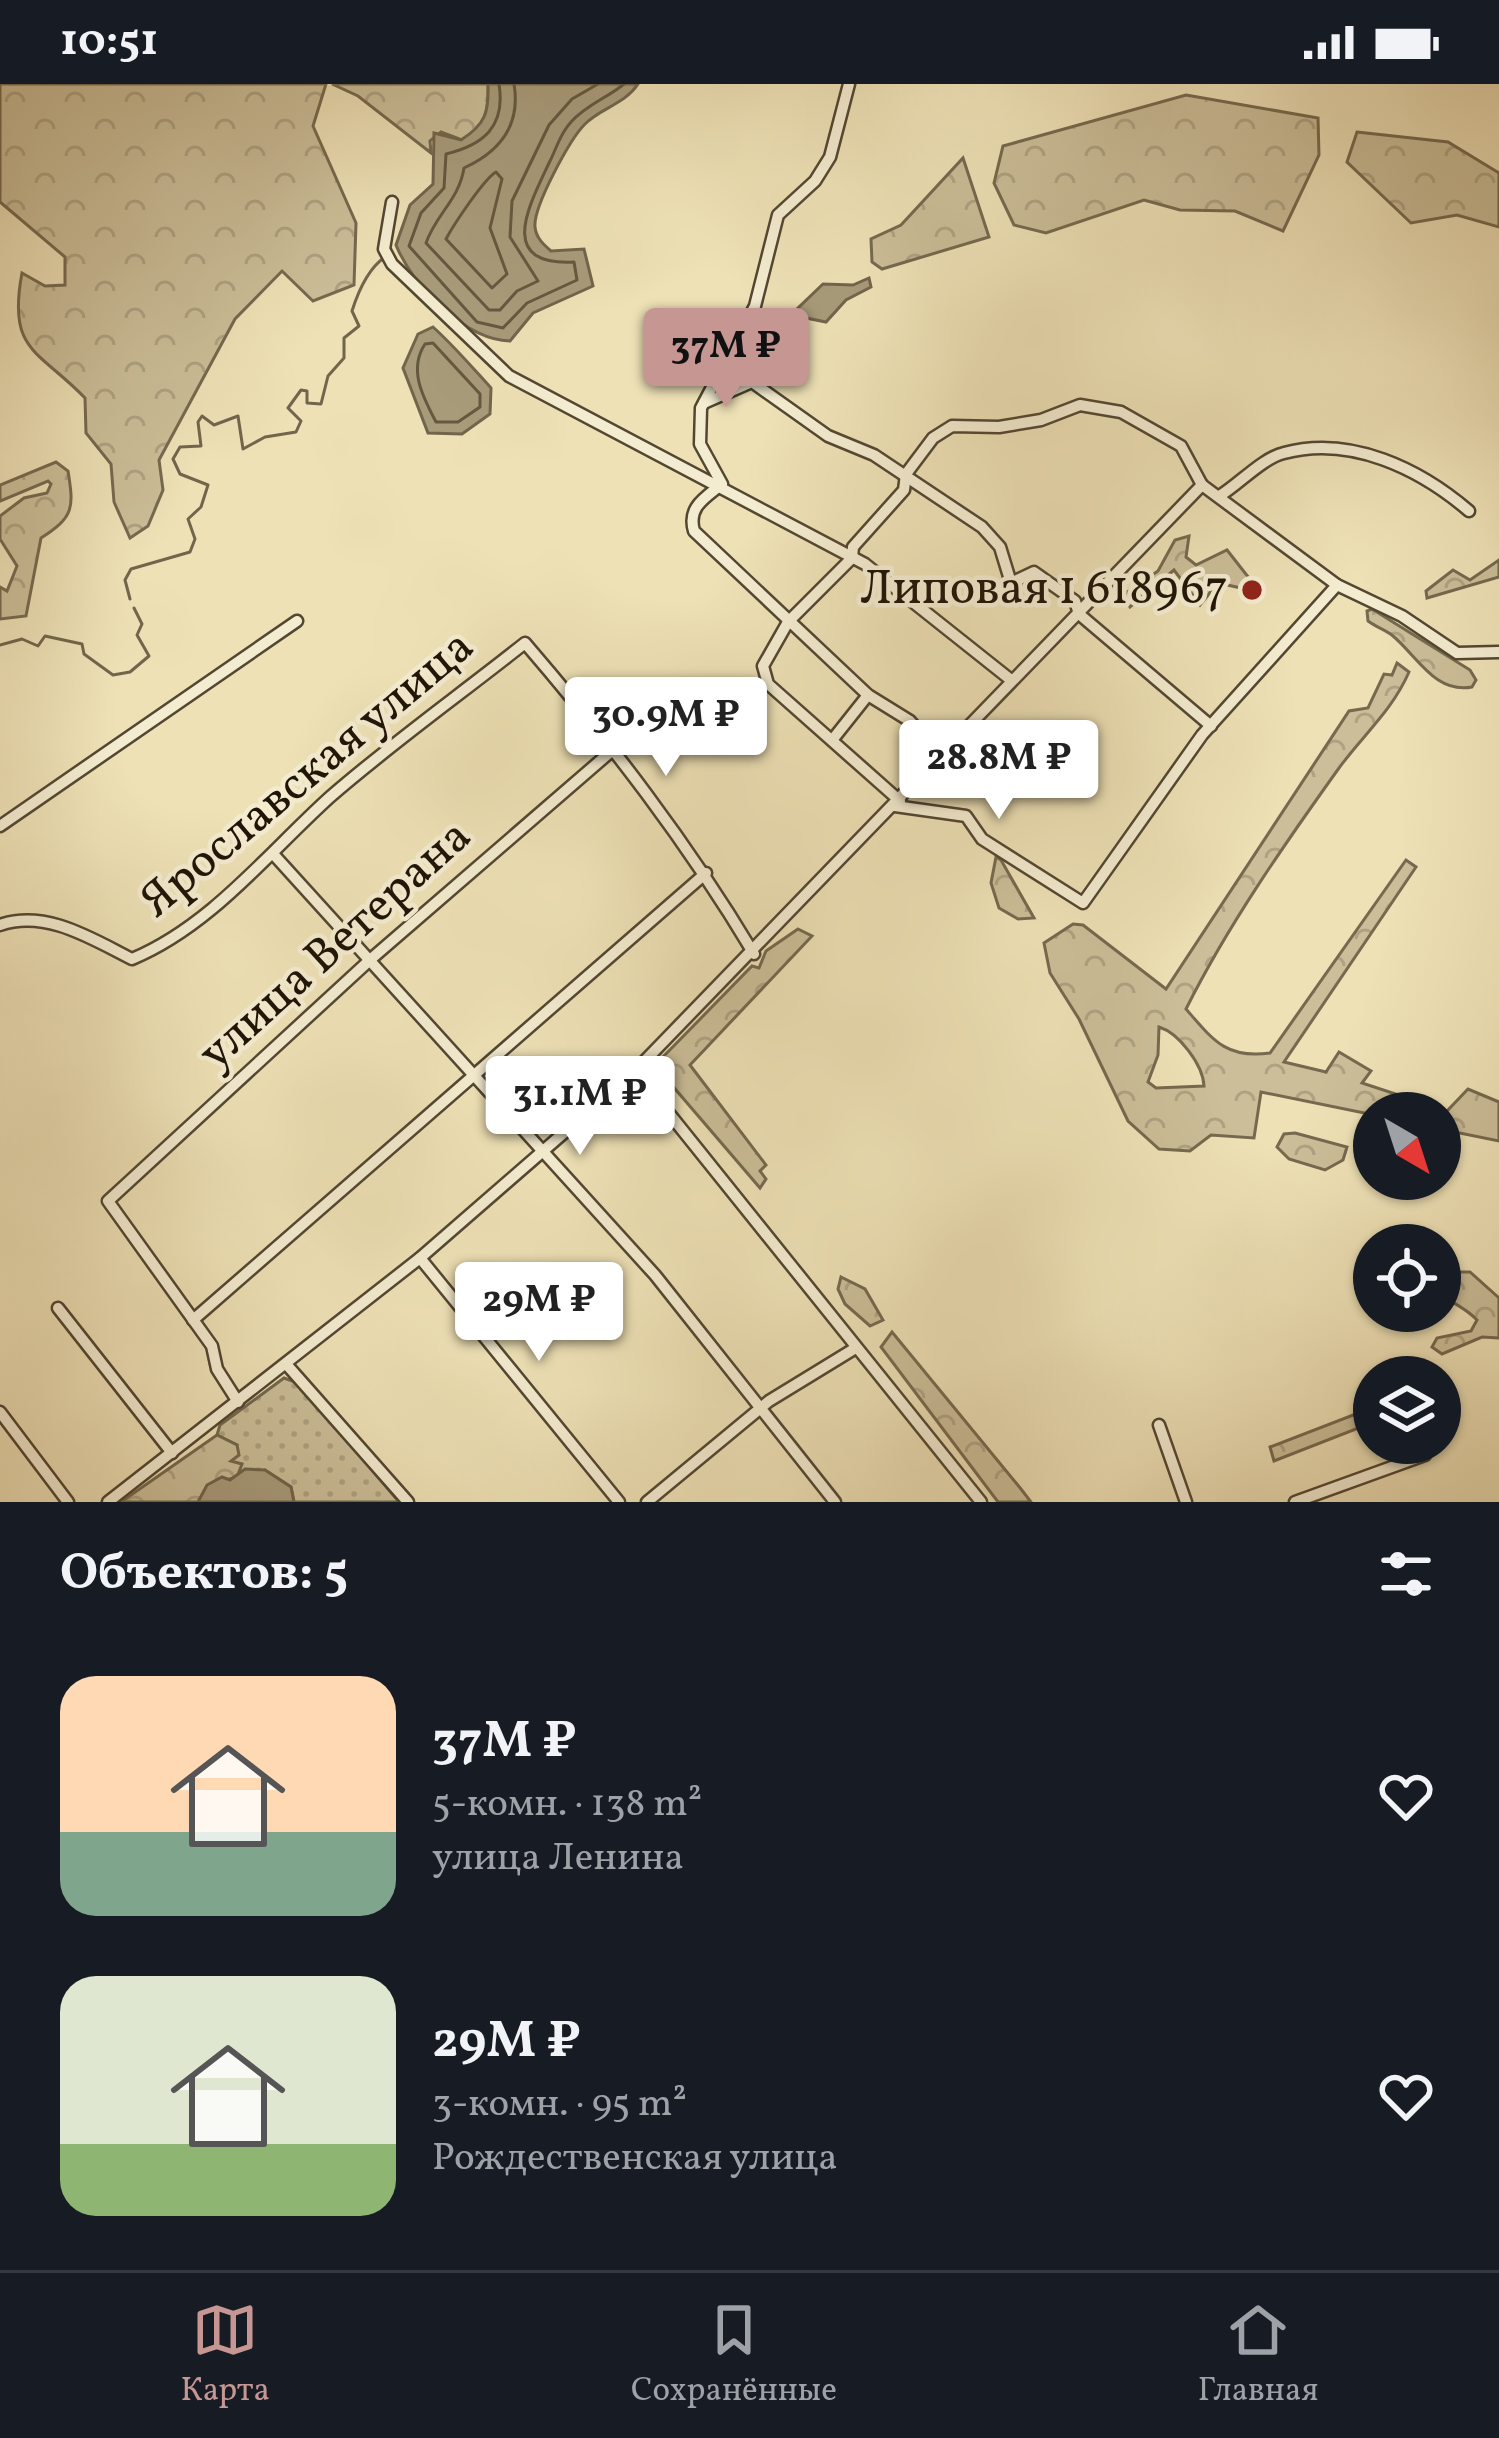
<!DOCTYPE html>
<html lang="ru">
<head>
<meta charset="utf-8">
<style>
	:root { --surface:#171b24; --page:#242831; --text:#f1f3f6; --muted:#9ea1a6; --line:#363941; --accent:#c59692 }
	body { margin:0; font-family:Vollkorn,serif; background:var(--page); color:var(--text); height:100vh; display:flex; flex-direction:column; font-size:45px; white-space:nowrap }
	* { box-sizing:border-box; margin:0 }
	p { font-size:39px; color:var(--muted) }
	.icon { flex:none; width:66px; height:66px; fill:none; stroke:currentColor; stroke-width:2; stroke-linecap:round; stroke-linejoin:round }
	.map { position:relative; height:1418px; overflow:hidden }
	.details { display:flex; flex-direction:column; background:var(--surface); flex:1 }
	.details>* { flex:none }
	.needle { width:78px; rotate:141deg }
	.tools { position:absolute; left:1353px; top:1008px; display:grid; gap:24px }
	.tools a { display:grid; place-items:center; width:108px; height:108px; border-radius:50%; background:var(--surface); box-shadow:0 3px 9px #0004; font-size:60px }
	.price { position:absolute; translate:-50% -102px; padding:0 27px; border-radius:12px; background:#fff; color:#222; font-size:39px; line-height:78px; filter:drop-shadow(0 3px 6px #0008) }
	.price::after { content:''; position:absolute; left:50%; top:72px; width:36px; height:27px; margin-left:-18px; background:inherit; clip-path:polygon(0 0,100% 0,50% 100%) }
	.price.on { background:var(--accent); color:#111 }
	ul { padding:0; list-style:none }
	li { display:flex; align-items:center; gap:36px; height:300px; padding:0 60px }
	li span { display:grid; place-items:center; flex:none; width:336px; height:240px; border-radius:36px; color:#555 }
	li>.icon { margin-inline-start:auto }
	span .icon { width:144px; height:144px; fill:#fffc; stroke-width:1 }
	li b { font-size:51px }
	h2 { display:flex; justify-content:space-between; align-items:center; height:144px; padding:0 60px; font-size:51px }
	.status { display:flex; justify-content:space-between; align-items:center; height:84px; padding:0 60px; background:var(--surface); direction:ltr }
	.status svg { height:33px; fill:currentColor }
	.menu { display:flex; justify-content:space-around; align-items:center; height:168px; border-top:3px solid var(--line); background:var(--surface); font-size:33px; color:var(--muted) }
	.menu a { display:grid; justify-items:center; gap:6px }
	.menu .on { color:var(--accent) }
	.map>svg:first-child { display:block }
</style>
</head>
<body>
<div class="status"><b>10:51</b><svg viewBox="0 0 49 12"><path d="M0 12V9h3v3zM5 12V6h3v6zM10 12V3h3v9zM15 12V0h3v12zM26 1h20v11H26zM47 4h2v5h-2z"/></svg></div>
<div class="map">
<svg width="1499" height="1418" viewBox="0 0 1499 1418">
	<defs>
		<pattern id="grass-dots" width="8" height="8" patternUnits="userSpaceOnUse" patternTransform="scale(3)"><rect width="8" height="8" fill="#cbbe98"/><path d="M2 2h.1M6 6h.1" fill="none" stroke="#aea282" stroke-width="1.8" stroke-linecap="round"/></pattern>
		<pattern id="forest-crowns" width="20" height="18" patternUnits="userSpaceOnUse" patternTransform="scale(3)"><rect width="20" height="18" fill="#cbbe98"/><path d="M2 6a3 3 0 1 1 6 0M12 15a3 3 0 1 1 6 0" fill="none" stroke="#aea282"/></pattern>
	</defs>
	<rect width="100%" height="100%" fill="#eee1b6"/>
	<filter id="stains"><feTurbulence type="fractalNoise" baseFrequency=".00167" numOctaves="4"/><feColorMatrix values="0 0 0 0 .2 0 0 0 0 .09 0 0 0 0 .02 0 0 0 .5 -.17"/></filter>
	<radialGradient id="worn" r=".72"><stop offset=".6" stop-color="#630" stop-opacity="0"/><stop offset="1" stop-color="#630" stop-opacity=".3"/></radialGradient>
	<!-- grass -->
	<path fill="url(#grass-dots)" stroke="#75694f" stroke-width="3" d="M284,1294L298,1299L399,1418H294L291,1403L265,1386L237,1393L241,1380L230,1378L237,1361L217,1351L220,1341Z"/>
	<!-- forest -->
	<g fill="url(#forest-crowns)" stroke="#75694f" stroke-width="3" fill-rule="evenodd">
		<path d="M0,0H326L313,42L356,139L354,201L313,217L282,187L235,235L159,376L163,406L148,442L130,454L114,418L111,380L86,349L85,314C39,266 7,268 22,189L45,202L65,201V173L0,118Z"/>
		<path d="M332,0H488C489,28 486,40 462,56L441,48L430,57L431,69L358,12Z"/>
		<path d="M1186,11L1318,34L1319,71L1283,147L1235,127L1180,126L1144,116L1046,149L1014,141L994,99L1003,62Z"/>
		<path d="M1357,48L1448,58L1499,89V143L1457,131L1411,139L1347,78Z"/>
		<path d="M963,74L989,153L882,185L872,178L871,155L901,141Z"/>
		<path d="M56,378L68,387C74,424 74,433 41,454L26,532L0,535V503L7,507L17,482L0,455V432L24,414L47,409L51,400L48,397L0,417V401Z"/>
		<path d="M1189,452L1186,473L1196,481L1227,466L1249,494L1241,504L1218,499L1200,521L1174,486L1130,523L1123,511L1158,487L1175,456Z"/>
		<path d="M1499,476V493L1427,514L1426,507L1453,486L1470,496Z"/>
		<path d="M1372,525L1470,586L1476,596L1472,603C1435,610 1417,572 1393,552C1386,546 1376,543 1368,537L1367,527Z"/>
		<path d="M1397,579L1409,588C1392,627 1363,651 1339,684C1284,761 1228,841 1186,925C1213,956 1226,975 1270,969L1406,776L1416,783L1284,978L1326,988L1339,968L1371,987L1362,999L1447,1027L1468,1005L1499,1018V1057L1440,1045V1029L1374,1031L1261,1008L1254,1054L1211,1051L1190,1067L1159,1065L1128,1037L1079,935L1050,889L1044,859L1073,840L1083,841L1166,905L1349,627L1368,624L1384,590L1392,591ZM1159,943C1179,949 1203,981 1204,1002L1156,1004L1148,998L1158,971Z"/>
		<path d="M996,773L1001,776L1034,834L1018,835L999,824L991,799Z"/>
		<path d="M798,845L812,852L690,981L766,1081L760,1087L766,1095L760,1104L658,985L660,976L752,882L759,884L766,867Z"/>
		<path d="M1295,1049L1347,1063L1343,1076L1325,1086L1289,1075L1277,1063L1284,1050Z"/>
		<path d="M1440,1188H1470L1499,1214V1254L1482,1253L1442,1270L1432,1263L1437,1254L1471,1247L1477,1236C1457,1215 1440,1222 1440,1188Z"/>
		<path d="M841,1193L865,1205L883,1236L870,1242L845,1220L838,1205Z"/>
		<path d="M892,1248L1021,1405L1031,1418H998L881,1263Z"/>
		<path d="M1374,1323V1338L1274,1377L1270,1363Z"/>
		<path d="M217,1351L237,1361L239,1371L231,1377L242,1380L237,1393L208,1401L198,1418H121Z"/>
	</g>
	<!-- water -->
	<g fill="#a89b7a" stroke="#71654c" stroke-width="3">
		<path d="M488,0H638C625,20 601,24 585,40C570,55 533,123 535,143C536,154 544,161 551,167L584,165L593,202L533,229L510,257C466,256 413,203 396,161L410,121L433,100L434,49L461,56C486,40 489,28 488,0Z"/>
		<path d="M869,194L871,203L846,216L826,238L796,232V226L823,200L853,201Z"/>
		<path d="M433,243C455,263 471,282 491,304L490,330L462,350L428,349L403,284L418,250Z"/>
		<path d="M245,1385L265,1386L291,1403L294,1418H198L207,1401L222,1393L230,1396Z"/>
	</g>
	<g fill="none" stroke-linecap="round" stroke-linejoin="round">
		<!-- shore -->
		<g stroke="#645840" stroke-width="3">
			<path d="M499,0C506,43 483,61 446,70L444,104L421,129L409,162L477,238L503,244L527,219L577,196L574,178C495,182 530,120 549,79C557,64 559,51 571,38C586,21 607,14 624,0"/>
			<path d="M514,0C521,41 501,67 464,84C459,116 436,130 426,159L489,226H500L517,207L538,197L510,153L512,117L549,41L572,15L598,0"/>
			<path d="M496,88L502,95L490,144L507,190L492,204L446,155C454,140 484,95 496,88Z"/>
			<path d="M433,259L480,310V323L458,338H436C423,313 408,286 425,260Z"/>
		</g>
		<!-- stream -->
		<g stroke="#71654c" stroke-width="3">
			<path d="M130,515L125,496L131,485L190,468L195,455L188,435L201,423L208,401L180,390L173,375L180,363L201,362L198,338L202,332L214,341L238,332L243,365L265,353L296,348L301,337L288,324L301,306L307,307V319L321,320L328,292L344,274V254L359,242L352,227C358,208 369,184 385,173"/>
			<path d="M0,561L22,555L38,562L45,552L82,560L84,570L113,591L130,588L149,572L137,551L142,540L134,524"/>
		</g>
		<!-- minor casing -->
		<g stroke="#534732" stroke-width="15">
			<g id="minor">
				<path d="M849,0L830,73L815,97L778,131L755,222L701,324L700,360L722,400C705,414 687,423 694,447L868,611L910,637L941,671"/>
				<path d="M392,118L384,165L392,180L509,292L865,480L1011,596"/>
				<path d="M704,319L752,298L828,352L874,371L982,443L1000,463L1011,499L1034,488L1075,517L1079,530L1211,642"/>
				<path d="M1202,401L1337,501L1402,532L1457,569L1499,568"/>
				<path d="M1221,411C1240,399 1263,374 1284,369C1351,351 1420,385 1469,427"/>
				<path d="M833,655L868,611"/>
				<path d="M900,717L768,600L763,582L788,538L852,474L853,463L904,406L906,390L933,354L952,342L999,343L1041,336L1080,321L1121,328L1181,362L1202,401"/>
				<path d="M895,722L966,732L982,755L1083,819L1202,651L1337,501"/>
				<path d="M0,742L297,537"/>
				<path d="M275,772L655,1191L835,1418"/>
				<path d="M0,841C46,825 92,855 132,875C211,842 268,769 330,713C392,659 461,610 525,559C610,658 687,758 754,870"/>
				<path d="M635,987L981,1418"/>
				<path d="M420,1174L619,1418"/>
				<path d="M58,1224L172,1369"/>
				<path d="M193,1236L706,789"/>
				<path d="M287,1281L408,1418"/>
				<path d="M238,1318L217,1285L212,1262L108,1117L371,875L615,664"/>
				<path d="M0,1328L68,1418"/>
				<path d="M1159,1341L1186,1418"/>
				<path d="M108,1418L420,1174L635,987L1202,401"/>
				<path d="M647,1418L769,1317L854,1265"/>
				<path d="M1295,1418L1425,1371"/>
			</g>
		</g>
		<!-- minor -->
		<use href="#minor" stroke="#f4ecd0" stroke-width="10"/>
	</g>
	<!-- markers -->
	<circle fill="#8f2418" stroke="#f4ecd0" stroke-width="4.5" cx="1252" cy="506" r="12"/>
	<g text-anchor="middle" dominant-baseline="central" stroke-width="9" stroke-linejoin="round" paint-order="stroke">
		<!-- poi labels -->
		<g font-size="48" fill="#1f1406" stroke="#f4ecd0" text-anchor="end">
			<text x="1228" y="506">Липовая 1 618967</text>
		</g>
		<!-- street labels -->
		<g font-size="48" fill="#1f1406" stroke="#f4ecd0">
			<text transform="translate(308 691) rotate(-40)">Ярославская улица</text>
			<text transform="translate(336 862) rotate(-42)">улица Ветерана</text>
		</g>
	</g>
	<rect width="100%" height="100%" filter="url(#stains)"/>
	<rect width="100%" height="100%" fill="url(#worn)"/>
</svg>
<div class="tools">
<a><svg class="needle" viewBox="-14 -14 28 28"><path d="M0-13l5 13h-10z" fill="#e53935"/><path d="M0 13l5-13h-10z" fill="#9ea1a6"/></svg></a>
<a><svg class="icon" aria-label="locate" viewBox="0 0 24 24"><circle cx="12" cy="12" r="6"/><path d="M12 2v4M12 18v4M2 12h4M18 12h4"/></svg></a>
<a><svg class="icon" aria-label="layers" viewBox="0 0 24 24"><path d="M12 4l9 5-9 5-9-5zM3 14l9 5 9-5"/></svg></a>
</div>
<b class="price on" style="left:726px;top:326px">37M ₽</b>
<b class="price" style="left:666px;top:695px">30.9M ₽</b>
<b class="price" style="left:999px;top:738px">28.8M ₽</b>
<b class="price" style="left:580px;top:1074px">31.1M ₽</b>
<b class="price" style="left:539px;top:1280px">29M ₽</b>
</div>
<section class="details">
<h2>Объектов: 5<svg class="icon" aria-label="filters" viewBox="0 0 24 24"><path d="M4 7h16M4 17h16"/><circle cx="9" cy="7" r="2"/><circle cx="15" cy="17" r="2"/></svg></h2>
<ul>
<li><span style="background:linear-gradient(#ffd9b3 65%,#7fa58c 0)"><svg class="icon" aria-label="home" viewBox="0 0 24 24"><path d="M3 11l9-7 9 7M6 9v11h12V9"/></svg></span><div><b>37M ₽</b><p>5-комн. · 138 m²</p><p>улица Ленина</p></div><svg class="icon" aria-label="heart" viewBox="0 0 24 24"><path d="M12 20l-8-8c-3-5 5-10 8-4 3-6 11-1 8 4z"/></svg></li>
<li><span style="background:linear-gradient(#dfe7d0 70%,#8fb573 0)"><svg class="icon" aria-label="home" viewBox="0 0 24 24"><path d="M3 11l9-7 9 7M6 9v11h12V9"/></svg></span><div><b>29M ₽</b><p>3-комн. · 95 m²</p><p>Рождественская улица</p></div><svg class="icon" aria-label="heart" viewBox="0 0 24 24"><path d="M12 20l-8-8c-3-5 5-10 8-4 3-6 11-1 8 4z"/></svg></li>
</ul>
</section>
<nav class="menu">
<a class="on"><svg class="icon" aria-label="map" viewBox="0 0 24 24"><path d="M3 6l6-2 6 2 6-2v14l-6 2-6-2-6 2zM9 4v14M15 6v14"/></svg>Карта</a>
<a><svg class="icon" aria-label="saved" viewBox="0 0 24 24"><path d="M7 4h10v16l-5-4-5 4z"/></svg>Сохранённые</a>
<a><svg class="icon" aria-label="home" viewBox="0 0 24 24"><path d="M3 11l9-7 9 7M6 9v11h12V9"/></svg>Главная</a>
</nav>
</body>
</html>
